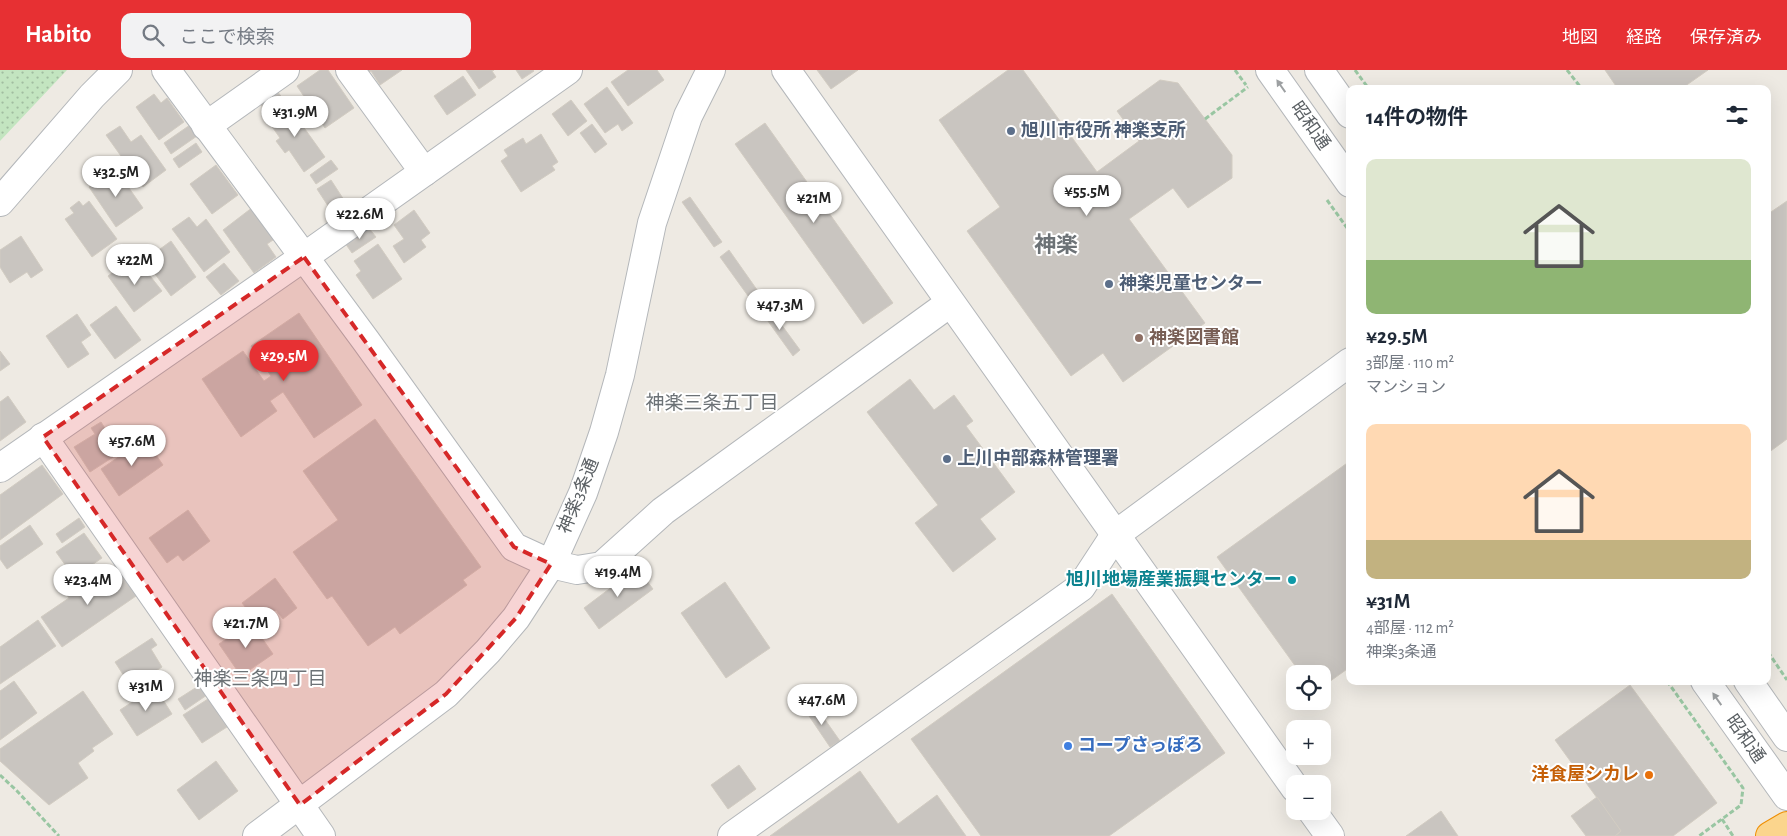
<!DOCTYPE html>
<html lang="ja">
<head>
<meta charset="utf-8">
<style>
	:root { --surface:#fff; --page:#f2f2f3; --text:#1f2937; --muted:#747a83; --accent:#e73033 }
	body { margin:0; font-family:"Alegreya Sans","Noto Sans JP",sans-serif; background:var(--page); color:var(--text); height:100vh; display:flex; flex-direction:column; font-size:19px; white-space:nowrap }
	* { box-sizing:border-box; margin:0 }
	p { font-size:16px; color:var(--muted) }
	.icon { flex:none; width:28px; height:28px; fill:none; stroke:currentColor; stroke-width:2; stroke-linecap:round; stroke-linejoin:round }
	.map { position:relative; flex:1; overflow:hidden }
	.details { position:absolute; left:1346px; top:15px; width:425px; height:600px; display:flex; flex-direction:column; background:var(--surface); border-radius:10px; box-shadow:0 5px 20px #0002 }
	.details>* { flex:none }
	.tools { position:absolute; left:1286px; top:595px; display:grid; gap:10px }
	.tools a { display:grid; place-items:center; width:45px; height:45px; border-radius:10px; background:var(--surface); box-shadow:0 5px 20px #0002; font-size:25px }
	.price { position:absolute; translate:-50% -42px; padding:0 11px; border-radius:18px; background:#fff; color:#222; font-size:16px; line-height:32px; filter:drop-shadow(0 1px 2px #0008) }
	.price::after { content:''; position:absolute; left:50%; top:30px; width:15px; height:11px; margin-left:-8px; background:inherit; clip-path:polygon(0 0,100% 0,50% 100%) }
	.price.current { background:var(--accent); color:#fff }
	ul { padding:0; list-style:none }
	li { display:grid; align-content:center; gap:10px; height:265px; padding:0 20px }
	li span { display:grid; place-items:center; height:155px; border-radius:10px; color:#555 }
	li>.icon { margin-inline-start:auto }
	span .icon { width:90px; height:90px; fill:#fffc; stroke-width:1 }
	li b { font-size:21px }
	h2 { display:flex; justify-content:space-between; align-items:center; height:60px; padding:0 20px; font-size:21px }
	header { display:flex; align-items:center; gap:30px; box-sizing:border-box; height:70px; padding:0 25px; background:var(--accent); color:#fff }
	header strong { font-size:24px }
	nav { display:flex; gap:28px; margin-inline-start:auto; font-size:18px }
	.search { width:350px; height:45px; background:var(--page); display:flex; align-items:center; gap:12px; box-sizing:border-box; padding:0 18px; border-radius:10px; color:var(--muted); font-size:19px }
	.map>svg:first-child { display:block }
</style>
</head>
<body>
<header>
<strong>Habito</strong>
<div class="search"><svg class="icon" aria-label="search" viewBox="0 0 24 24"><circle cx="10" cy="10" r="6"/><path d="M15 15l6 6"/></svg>ここで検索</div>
<nav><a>地図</a><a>経路</a><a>保存済み</a></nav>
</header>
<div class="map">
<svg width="1787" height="766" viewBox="0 0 1787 766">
	<defs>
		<pattern id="green-dots" width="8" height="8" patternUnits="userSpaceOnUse" patternTransform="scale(1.25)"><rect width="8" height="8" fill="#c3e5c0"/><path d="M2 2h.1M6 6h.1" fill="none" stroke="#a1bda0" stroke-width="1.8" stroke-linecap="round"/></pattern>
	</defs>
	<rect width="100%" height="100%" fill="#eeeae3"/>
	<!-- green -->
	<path fill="url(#green-dots)" d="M0,0H67L0,71Z"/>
	<!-- building -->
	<g fill="#c9c5c0" stroke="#d2ccc2">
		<path d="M320,0H328L354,38L325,58L297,16Z"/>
		<path d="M365,0H402L380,15L371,1L367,3Z"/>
		<path d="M466,0H494L492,1L496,7L479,19Z"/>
		<path d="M516,0H533L534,1L522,9Z"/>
		<path d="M628,0H657L664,10L628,36L611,12Z"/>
		<path d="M817,0H858L831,19Z"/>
		<path d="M1008,0H1023L1097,102L1139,71L1117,41L1160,10L1178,13L1232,85V108L1188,138L1173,118L1129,149L1205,253L1123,312L1103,283L1071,306L967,161L1000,137L939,50Z"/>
		<path d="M1605,0H1708L1681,19H1618Z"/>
		<path d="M463,6L476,25L447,45L434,26Z"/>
		<path d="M607,17L633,53L622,61L618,54L605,63L584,34Z"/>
		<path d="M277,21L284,30L266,43L260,33Z"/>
		<path d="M154,24L161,33L167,28L184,52L159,70L136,37Z"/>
		<path d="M571,30L587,51L568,66L552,44Z"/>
		<path d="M287,34L325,87L304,102L289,80L285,83L276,71L280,68L266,48Z"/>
		<path d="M765,53L893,233L863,254L735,74Z"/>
		<path d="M592,54L607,74L595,83L580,63Z"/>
		<path d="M190,55L197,66L171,84L164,73Z"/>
		<path d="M120,56L131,72L141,65L166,100L143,117L106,65Z"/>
		<path d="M541,64L558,92L552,96L555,100L521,122L501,91L508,86L504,80L523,68L526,74Z"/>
		<path d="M196,73L202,82L179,98L173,89Z"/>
		<path d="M331,90L338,99L316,114L310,105Z"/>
		<path d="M216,95L238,125L212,144L190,114Z"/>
		<path d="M115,98L143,138L116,157L89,117Z"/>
		<path d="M331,110L344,130L330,139L317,119Z"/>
		<path d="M690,127L722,172L714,177L682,132Z"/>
		<path d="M79,131L83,136L89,131L117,169L92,187L65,149L74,143L70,138Z"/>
		<path d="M1787,131V369L1768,383V144Z"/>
		<path d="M253,137L276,168L267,174L276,187L254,203L223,160Z"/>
		<path d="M414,140L430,163L421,170L426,177L404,193L393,176L404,169L394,155Z"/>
		<path d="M189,147L197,157L206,149L230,182L204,202L172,159Z"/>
		<path d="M368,157L376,167L352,183L345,173Z"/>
		<path d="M21,166L43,200L31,208L27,202L10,213L0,197V180Z"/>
		<path d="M171,171L196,207L171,226L145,190Z"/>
		<path d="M378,174L402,209L373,229L356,205L361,201L354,191Z"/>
		<path d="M729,180L760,224L751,230L720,187Z"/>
		<path d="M224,193L239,211L221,225L206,207Z"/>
		<path d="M124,194L132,205L143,197L162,221L134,242L108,206Z"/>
		<path d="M767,235L800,280L793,286L760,240Z"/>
		<path d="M116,236L141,270L115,289L90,255Z"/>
		<path d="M299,243L362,335L314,368L283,322L270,331L277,341L241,367L202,309L243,281L264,311L271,306L251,276Z"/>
		<path d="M77,244L91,265L81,272L89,284L68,298L46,266Z"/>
		<path d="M0,281L10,294L0,301Z"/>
		<path d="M910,309L934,340L954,325L973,351L966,356L1015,422L980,449L996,469L953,502L915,453L938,435L867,342Z"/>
		<path d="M8,326L26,352L0,371V332Z"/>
		<path d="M375,349L481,497L463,510L467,515L400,564L395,557L368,576L332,526L327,529L293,482L338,450L303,401Z"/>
		<path d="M101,352L111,368L118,364L127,378L90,402L74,377L95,364L91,358Z"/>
		<path d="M145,369L163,395L119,426L101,399Z"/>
		<path d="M1350,391V597L1322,617V604H1301L1217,487Z"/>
		<path d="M42,395L63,424L0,470V425Z"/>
		<path d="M188,440L210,471L183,491L178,485L167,493L149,468Z"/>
		<path d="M79,448L85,457L62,473L56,464Z"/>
		<path d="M30,455L43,474L7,499L0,489V476Z"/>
		<path d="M84,463L102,488L70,510L62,499L66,496L56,482Z"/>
		<path d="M115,496L136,526L62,577L41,547L69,528L67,525L93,506L96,509Z"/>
		<path d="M637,498L653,519L599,559L584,538Z"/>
		<path d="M275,508L297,538L283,549L276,540L258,553L242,533Z"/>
		<path d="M725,512L770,578L726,608L681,543Z"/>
		<path d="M1112,524L1225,683L1109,766H981L911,669Z"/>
		<path d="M38,550L56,576L0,614V577Z"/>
		<path d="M251,552L273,584L241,606L219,574Z"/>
		<path d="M152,568L157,575L151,579L162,597L131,617L115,592Z"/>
		<path d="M14,611L37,643L0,670V621Z"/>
		<path d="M200,615L207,625L185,640L178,629Z"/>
		<path d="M1630,615L1717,733L1673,766H1615L1621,761L1555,670Z"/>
		<path d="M155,617L172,644L137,666L120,640Z"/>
		<path d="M83,621L113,664L92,678L94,681L78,693L88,708L49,735L0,691V679Z"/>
		<path d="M208,629L227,657L202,673L183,645Z"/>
		<path d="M814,634L840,671L830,677L805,640Z"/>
		<path d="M216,691L238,721L199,750L177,720Z"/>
		<path d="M739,695L756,719L728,739L711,715Z"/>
		<path d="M860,701L898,754L937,725L966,766H770Z"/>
		<path d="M1597,727L1621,761L1615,766H1586L1571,746Z"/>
		<path d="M1441,741L1458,766H1406Z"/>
	</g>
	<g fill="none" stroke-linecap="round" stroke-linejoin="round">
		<!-- minor casing -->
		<g stroke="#b4b7ba" stroke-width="30">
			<g id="minor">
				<path d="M166,0L366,271L514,477L551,494L577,500L602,496L663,441L950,233"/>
				<path d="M350,0L424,102"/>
				<path d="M786,0L1295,718"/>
				<path d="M1270,0L1350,113"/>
				<path d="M1319,0L1350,44"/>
				<path d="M206,56L285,0"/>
				<path d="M0,132L92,26L118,0"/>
				<path d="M43,367L321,766"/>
				<path d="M0,398L304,187L568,0"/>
				<path d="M1705,611L1787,726"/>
				<path d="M1748,611L1787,667"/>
				<path d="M1312,741L1330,766"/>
				<path d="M257,766L446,624L488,581L516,548L551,494L583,423L604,362L620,305L652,153L688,46L711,0"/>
				<path d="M732,766L1081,517L1115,465L1350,292"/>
			</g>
		</g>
		<!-- highway casing -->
		<g stroke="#ee8e03" stroke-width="30">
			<path id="highway" d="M1770,766L1787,756"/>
		</g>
		<!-- path -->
		<g stroke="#99c6a2" stroke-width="3" stroke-dasharray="5 2.5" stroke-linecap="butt">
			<path d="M1235,0L1246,15"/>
			<path d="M1355,0L1369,19"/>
			<path d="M1567,0L1582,19"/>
			<path d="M1205,49L1248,17"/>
			<path d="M1327,130L1350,162"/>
			<path d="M1768,582L1787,610"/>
			<path d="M1667,611L1743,718L1741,735L1699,766"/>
			<path d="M0,705L17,721L59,766"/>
			<path d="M1722,749L1733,766"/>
		</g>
		<!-- minor -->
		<use href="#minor" stroke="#fff" stroke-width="28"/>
		<!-- highway -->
		<use href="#highway" stroke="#fbd58d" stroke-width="28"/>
	</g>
	<!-- one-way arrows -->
	<defs><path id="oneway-solid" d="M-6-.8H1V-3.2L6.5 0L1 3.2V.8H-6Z" transform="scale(1.25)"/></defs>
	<g fill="#9da0a2">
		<use href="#oneway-solid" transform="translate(1281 16) rotate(-125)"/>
		<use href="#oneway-solid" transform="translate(1717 629) rotate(-125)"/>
	</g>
	<!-- marked area -->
	<path fill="#d62828" fill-opacity="0.2" stroke="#d62828" stroke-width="4" stroke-dasharray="10 6" stroke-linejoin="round" d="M304,187L514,477L551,494L516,548L446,624L300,735L43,367Z"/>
	<!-- markers -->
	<g fill="#5c6f8a" stroke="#fff" stroke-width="2">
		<circle cx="1011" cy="61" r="5"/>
		<circle cx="1109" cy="214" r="5"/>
		<circle cx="947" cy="389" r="5"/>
	</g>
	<circle fill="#8d6e63" stroke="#fff" stroke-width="2" cx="1139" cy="268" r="5"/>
	<circle fill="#0f9aa8" stroke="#fff" stroke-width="2" cx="1292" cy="510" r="5"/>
	<circle fill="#3f7fe0" stroke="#fff" stroke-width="2" cx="1068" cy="676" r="5"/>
	<circle fill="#e8710a" stroke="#fff" stroke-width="2" cx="1649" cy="705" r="5"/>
	<g text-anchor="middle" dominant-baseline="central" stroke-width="4" stroke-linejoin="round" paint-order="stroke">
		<!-- street labels -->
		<g font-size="18" fill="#5b6064" stroke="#fff">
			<text transform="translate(1310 56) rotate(55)">昭和通</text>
			<text transform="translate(579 426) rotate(-68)">神楽3条通</text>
			<text transform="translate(1745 669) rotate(55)">昭和通</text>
		</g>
		<!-- service labels -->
		<g font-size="18" font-weight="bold" fill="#4e5e75" stroke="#fff" text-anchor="start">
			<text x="1021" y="61">旭川市役所 神楽支所</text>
			<text x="1119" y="214">神楽児童センター</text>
			<text x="957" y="389">上川中部森林管理署</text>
		</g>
		<!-- education labels -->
		<g font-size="18" font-weight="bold" fill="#785e54" stroke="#fff" text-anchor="start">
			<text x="1149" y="268">神楽図書館</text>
		</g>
		<!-- culture labels -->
		<g font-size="18" font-weight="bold" fill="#0d838f" stroke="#fff" text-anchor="end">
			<text x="1282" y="510">旭川地場産業振興センター</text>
		</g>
		<!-- shop labels -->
		<g font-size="18" font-weight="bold" fill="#366cbe" stroke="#fff" text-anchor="start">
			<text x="1078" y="676">コープさっぽろ</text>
		</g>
		<!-- food labels -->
		<g font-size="18" font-weight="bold" fill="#c56008" stroke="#fff" text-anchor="end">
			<text x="1639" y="705">洋食屋シカレ</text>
		</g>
		<!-- neighbourhood labels -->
		<g font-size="19" fill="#6c7276" stroke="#fff">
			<text x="712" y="333">神楽三条五丁目</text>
			<text x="260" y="609">神楽三条四丁目</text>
		</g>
		<!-- district labels -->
		<g font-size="22" font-weight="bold" fill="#6c7276" stroke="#fff">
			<text x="1056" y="175">神楽</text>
		</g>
	</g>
</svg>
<div class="tools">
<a><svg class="icon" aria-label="locate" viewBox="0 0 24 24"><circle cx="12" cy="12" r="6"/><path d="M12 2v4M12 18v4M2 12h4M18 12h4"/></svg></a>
<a>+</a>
<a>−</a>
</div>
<b class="price" style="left:295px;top:68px">¥31.9M</b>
<b class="price" style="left:116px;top:128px">¥32.5M</b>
<b class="price" style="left:1087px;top:147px">¥55.5M</b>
<b class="price" style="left:814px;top:154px">¥21M</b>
<b class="price" style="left:360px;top:170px">¥22.6M</b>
<b class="price" style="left:135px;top:216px">¥22M</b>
<b class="price" style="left:780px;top:261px">¥47.3M</b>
<b class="price current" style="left:284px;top:312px">¥29.5M</b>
<b class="price" style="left:132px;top:397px">¥57.6M</b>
<b class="price" style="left:618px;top:528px">¥19.4M</b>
<b class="price" style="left:88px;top:536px">¥23.4M</b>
<b class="price" style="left:246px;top:579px">¥21.7M</b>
<b class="price" style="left:146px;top:642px">¥31M</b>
<b class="price" style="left:822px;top:656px">¥47.6M</b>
<section class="details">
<h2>14件の物件<svg class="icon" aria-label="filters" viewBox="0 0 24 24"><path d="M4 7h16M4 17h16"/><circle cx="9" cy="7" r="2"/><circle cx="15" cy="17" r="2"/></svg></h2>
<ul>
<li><span style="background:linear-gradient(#dfe7d0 65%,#8fb573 0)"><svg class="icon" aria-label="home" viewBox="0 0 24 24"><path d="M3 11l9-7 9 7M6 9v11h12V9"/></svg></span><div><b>¥29.5M</b><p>3部屋 · 110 m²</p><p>マンション</p></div></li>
<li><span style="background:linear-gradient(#ffd9b3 75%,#c2b280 0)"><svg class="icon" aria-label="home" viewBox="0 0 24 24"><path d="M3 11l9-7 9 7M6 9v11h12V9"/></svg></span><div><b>¥31M</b><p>4部屋 · 112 m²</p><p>神楽3条通</p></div></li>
</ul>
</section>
</div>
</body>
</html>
